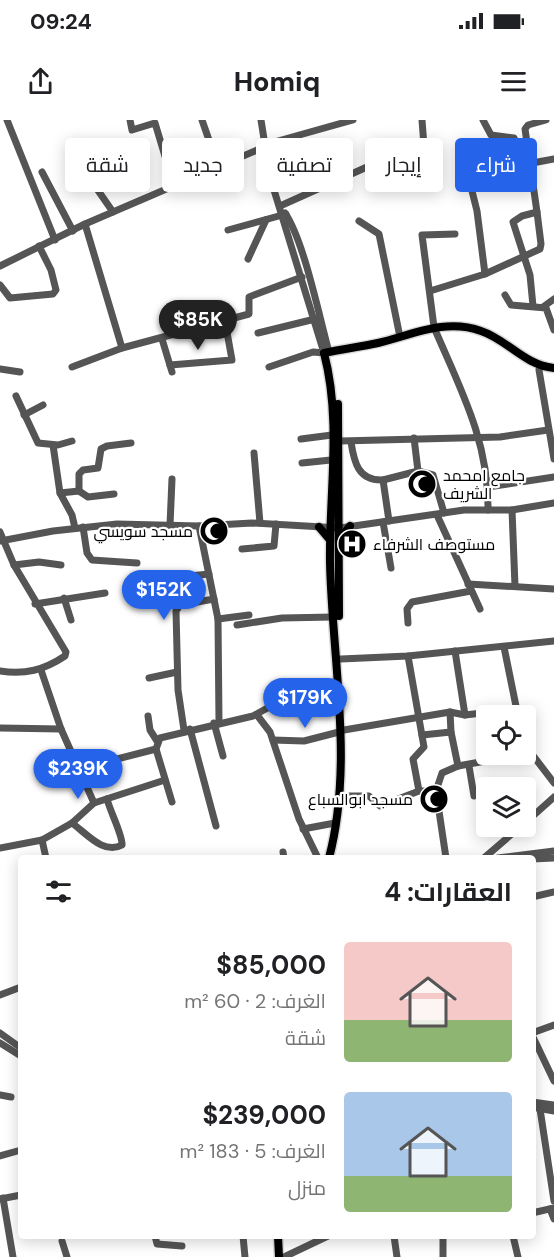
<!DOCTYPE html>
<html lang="ar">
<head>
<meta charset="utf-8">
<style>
	:root { --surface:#fff; --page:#f6f6f6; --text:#202124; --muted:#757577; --accent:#2563eb }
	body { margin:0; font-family:"DM Sans",Cairo,sans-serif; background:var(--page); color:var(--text); direction:rtl; height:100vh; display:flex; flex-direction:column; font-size:22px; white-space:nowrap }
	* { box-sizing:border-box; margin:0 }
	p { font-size:20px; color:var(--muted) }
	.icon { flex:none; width:33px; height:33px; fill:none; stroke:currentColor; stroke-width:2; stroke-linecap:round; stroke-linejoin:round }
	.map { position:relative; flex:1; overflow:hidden; direction:ltr }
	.drawer { position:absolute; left:18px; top:735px; width:518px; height:384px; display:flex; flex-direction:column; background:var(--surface); border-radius:6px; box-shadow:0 3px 15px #0003; direction:rtl }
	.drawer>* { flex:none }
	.hud { position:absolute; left:18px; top:18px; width:519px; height:54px; direction:rtl; display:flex; gap:12px }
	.tools { position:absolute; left:476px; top:585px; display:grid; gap:12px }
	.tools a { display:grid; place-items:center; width:60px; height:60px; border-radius:6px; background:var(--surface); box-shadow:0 3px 15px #0003; font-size:30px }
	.price { position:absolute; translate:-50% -51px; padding:0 14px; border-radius:21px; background:var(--accent); color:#fff; font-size:20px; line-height:39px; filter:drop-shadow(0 2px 3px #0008) }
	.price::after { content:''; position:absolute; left:50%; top:36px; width:18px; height:14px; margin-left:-9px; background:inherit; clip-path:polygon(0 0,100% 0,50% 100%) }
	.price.current { background:#222; color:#fff }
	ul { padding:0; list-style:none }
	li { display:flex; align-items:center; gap:18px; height:150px; padding:0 24px }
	li span { display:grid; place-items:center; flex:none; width:168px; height:120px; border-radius:6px; color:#555 }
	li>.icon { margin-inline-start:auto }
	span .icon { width:72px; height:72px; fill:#fffc; stroke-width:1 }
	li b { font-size:26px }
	h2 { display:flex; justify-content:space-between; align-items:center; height:72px; padding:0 24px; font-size:26px }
	.pill { padding:0 21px; border-radius:6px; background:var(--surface); box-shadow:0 3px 15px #0003; font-size:21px; line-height:54px }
	.pill.current { background:var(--accent); color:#fff }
	.status { display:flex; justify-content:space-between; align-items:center; height:42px; padding:0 30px; background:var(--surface); direction:ltr }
	.status svg { height:16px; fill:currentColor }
	header { display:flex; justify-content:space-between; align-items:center; height:78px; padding:0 24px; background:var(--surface); font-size:27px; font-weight:800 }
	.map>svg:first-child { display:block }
</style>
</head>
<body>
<div class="status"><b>09:24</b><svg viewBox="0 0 49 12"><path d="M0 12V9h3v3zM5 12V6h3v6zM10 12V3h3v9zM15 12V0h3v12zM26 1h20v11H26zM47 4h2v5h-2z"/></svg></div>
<header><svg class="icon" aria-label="menu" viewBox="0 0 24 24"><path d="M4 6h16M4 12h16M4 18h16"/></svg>Homiq<svg class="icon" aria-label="share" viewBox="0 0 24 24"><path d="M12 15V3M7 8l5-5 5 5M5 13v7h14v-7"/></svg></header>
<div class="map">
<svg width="554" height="1137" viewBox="0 0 554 1137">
	<rect width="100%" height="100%" fill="#fff"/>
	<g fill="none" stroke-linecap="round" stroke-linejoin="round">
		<!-- major casing -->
		<g stroke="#dbdbdb" stroke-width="11">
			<g id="major">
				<path d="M338,284L339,496"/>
				<path d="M319,407L330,420"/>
				<path d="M340,419L350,406"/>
				<path d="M329,738C354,643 332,539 330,442C329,373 342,301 324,233C342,229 360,227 378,223C412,215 445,198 481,211C508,220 524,245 554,248"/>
				<path d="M278,1116L279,1137"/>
			</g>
		</g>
		<!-- minor -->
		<g stroke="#555" stroke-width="7">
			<path d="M7,0L55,120"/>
			<path d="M130,0L132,10L155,3L174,66"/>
			<path d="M202,0L218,46"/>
			<path d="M261,0L270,57L324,233L313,232L269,247"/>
			<path d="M483,0L491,15L514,18L527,44L554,39"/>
			<path d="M81,46L113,92"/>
			<path d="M42,52L73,111"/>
			<path d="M468,55L477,91L485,154"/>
			<path d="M280,86L387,38L425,39L422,0"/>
			<path d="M285,93C304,121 319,196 329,232"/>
			<path d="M359,101L379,114L400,217"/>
			<path d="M85,104L122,228"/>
			<path d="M228,110L286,94"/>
			<path d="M248,139L266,100"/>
			<path d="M0,146L85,104L278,21L353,0"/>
			<path d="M0,165L10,178L53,174L56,170L51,150L39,126"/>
			<path d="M430,171L485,154L540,129L541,124L537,92"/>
			<path d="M505,175L511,185L546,188L554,210"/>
			<path d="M533,186L530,155L513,102L522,96L537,92L525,9L528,5L546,0"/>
			<path d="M543,187L554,179"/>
			<path d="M434,207L422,115L455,114"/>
			<path d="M436,212C462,272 489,323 488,390"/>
			<path d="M258,213L315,199"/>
			<path d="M162,219L172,252"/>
			<path d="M170,245L232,240L225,201"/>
			<path d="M540,245L539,250L554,339"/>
			<path d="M72,247L122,228L249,194V177L302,157"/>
			<path d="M0,249L20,252"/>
			<path d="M16,276L38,323L58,325L72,321"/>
			<path d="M24,295L43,285"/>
			<path d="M414,318L418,351L433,355L444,393"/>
			<path d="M301,319L332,315"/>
			<path d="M340,321L500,317L548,310"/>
			<path d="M351,322C354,342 358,361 383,360L389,401"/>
			<path d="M53,325L60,373L72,395L75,408"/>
			<path d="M254,333L260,403"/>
			<path d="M302,343L331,340"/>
			<path d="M383,360L418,351"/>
			<path d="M488,367L554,357"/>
			<path d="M79,371V354L83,350L98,348L101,329L107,326L131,323"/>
			<path d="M60,373L79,371L88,377L114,374"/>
			<path d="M512,390L515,466"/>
			<path d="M437,395L480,489"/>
			<path d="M383,402L391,448"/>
			<path d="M170,405L172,359"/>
			<path d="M199,406L218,499L219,602"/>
			<path d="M83,407L87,433L92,440L137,443"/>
			<path d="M0,412L14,445L66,532L65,536C44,550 25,555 0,551"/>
			<path d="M0,421L53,411L117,404L199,406L252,403L340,408L464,390H512L554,383"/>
			<path d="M242,429L274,426L276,404"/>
			<path d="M14,445L39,442L61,445"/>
			<path d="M151,460L209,454"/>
			<path d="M468,464L554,469"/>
			<path d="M64,478L71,500"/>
			<path d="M35,484L105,473"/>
			<path d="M218,499L249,495"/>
			<path d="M408,503L407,489L412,482L471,471"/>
			<path d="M237,505L282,498L333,497"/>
			<path d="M504,527L518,596"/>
			<path d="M455,531L465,595"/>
			<path d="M408,536L424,627L413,639L419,671"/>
			<path d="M341,539L408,536L554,521"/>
			<path d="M41,550L61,609L94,683"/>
			<path d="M149,558L177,552"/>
			<path d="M450,592L451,612L458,646"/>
			<path d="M257,595L270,612L299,699L318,738"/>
			<path d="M148,596L150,610L157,621"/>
			<path d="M214,603L223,636"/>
			<path d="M0,608L61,609"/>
			<path d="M190,609L216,706"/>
			<path d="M184,610L178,570L176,491L180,485L214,479"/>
			<path d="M344,610L450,592L465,595L516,589"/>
			<path d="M422,615L451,612"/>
			<path d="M273,620L304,621L339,612"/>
			<path d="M525,625L554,663"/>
			<path d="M90,646L156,629"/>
			<path d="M469,646L474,676"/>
			<path d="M344,676H369L380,686L419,671H436"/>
			<path d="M172,682L156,629L160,618L253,596L280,581L337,570"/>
			<path d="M72,703C87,714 104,735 122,725C123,716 110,691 107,679"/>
			<path d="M525,703L554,677"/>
			<path d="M303,709L335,703"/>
			<path d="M42,720L46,738"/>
			<path d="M0,728L42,720L72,703L94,683L165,660"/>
			<path d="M283,732L284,738"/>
			<path d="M446,738L436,671L442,653L458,646L530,633"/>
			<path d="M484,738L521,706"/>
			<path d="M498,738L554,731"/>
			<path d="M532,739L554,738"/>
			<path d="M532,777L554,772"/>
			<path d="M0,875L21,867"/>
			<path d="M0,913L21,928"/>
			<path d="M532,913L554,905"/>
			<path d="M532,915L554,961"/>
			<path d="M0,923L21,936"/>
			<path d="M0,975L11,977"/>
			<path d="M532,982L554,985"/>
			<path d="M532,987L554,991"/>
			<path d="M540,989L554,1081"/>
			<path d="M0,1036L21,1030"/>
			<path d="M3,1078L13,1137"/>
			<path d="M0,1079L21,1075"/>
			<path d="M550,1089L554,1099"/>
			<path d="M532,1093L554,1088"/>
			<path d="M155,1116L157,1124L182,1126"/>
			<path d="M243,1116L245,1137"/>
			<path d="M394,1116L397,1137"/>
			<path d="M443,1116V1137"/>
			<path d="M513,1116L518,1137"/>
			<path d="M62,1121L67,1137"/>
			<path d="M284,1137L328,1116"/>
		</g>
		<!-- major -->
		<use href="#major" stroke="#000" stroke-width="8"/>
	</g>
	<!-- icons -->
	<defs>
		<g id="mosque-disc" transform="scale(1.5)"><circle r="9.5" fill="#000" stroke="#fff"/><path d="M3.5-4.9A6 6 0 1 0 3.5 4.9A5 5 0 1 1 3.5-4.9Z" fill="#fff"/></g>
		<g id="hospital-disc" transform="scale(1.5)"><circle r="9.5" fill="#000" stroke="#fff"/><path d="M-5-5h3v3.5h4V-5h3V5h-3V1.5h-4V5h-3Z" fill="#fff"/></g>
	</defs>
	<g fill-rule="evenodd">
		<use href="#mosque-disc" x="422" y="364"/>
		<use href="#mosque-disc" x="214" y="411"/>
		<use href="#hospital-disc" x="352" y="424"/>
		<use href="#mosque-disc" x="434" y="679"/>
	</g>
	<g text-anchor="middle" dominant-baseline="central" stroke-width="4.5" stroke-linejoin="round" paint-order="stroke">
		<!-- poi labels -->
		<g font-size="16" fill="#000" stroke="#fff" text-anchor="start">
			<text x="443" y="355">جامع امحمد<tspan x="443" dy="18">الشريف</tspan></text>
			<text x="193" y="411" text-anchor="end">مسجد سويسي</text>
			<text x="373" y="424">مستوصف الشرفاء</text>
			<text x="413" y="679" text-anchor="end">مسجد ابوالسباع</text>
		</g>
	</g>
</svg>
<div class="tools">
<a><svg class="icon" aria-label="locate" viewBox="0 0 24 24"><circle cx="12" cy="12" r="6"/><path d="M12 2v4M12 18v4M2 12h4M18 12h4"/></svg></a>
<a><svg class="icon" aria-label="layers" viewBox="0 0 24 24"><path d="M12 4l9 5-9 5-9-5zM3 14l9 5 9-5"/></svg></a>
</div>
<b class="price current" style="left:198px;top:231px">$85K</b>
<b class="price" style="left:164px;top:501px">$152K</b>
<b class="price" style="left:305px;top:609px">$179K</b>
<b class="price" style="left:78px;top:680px">$239K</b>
<div class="hud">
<a class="pill current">شراء</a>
<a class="pill">إيجار</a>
<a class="pill">تصفية</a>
<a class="pill">جديد</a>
<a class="pill">شقة</a>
</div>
<section class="drawer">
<h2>العقارات: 4<svg class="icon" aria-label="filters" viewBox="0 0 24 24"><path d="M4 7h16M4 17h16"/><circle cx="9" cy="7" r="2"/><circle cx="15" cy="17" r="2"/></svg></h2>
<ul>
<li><span style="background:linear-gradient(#f6c9c9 65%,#8fb573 0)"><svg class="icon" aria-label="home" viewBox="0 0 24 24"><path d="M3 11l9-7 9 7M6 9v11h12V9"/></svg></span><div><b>$85,000</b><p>الغرف: 2 · 60 m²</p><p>شقة</p></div></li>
<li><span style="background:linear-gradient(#a9c7e8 70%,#8fb573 0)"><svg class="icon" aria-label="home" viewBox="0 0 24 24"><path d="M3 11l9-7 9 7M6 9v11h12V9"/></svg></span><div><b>$239,000</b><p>الغرف: 5 · 183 m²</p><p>منزل</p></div></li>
</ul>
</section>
</div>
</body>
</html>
